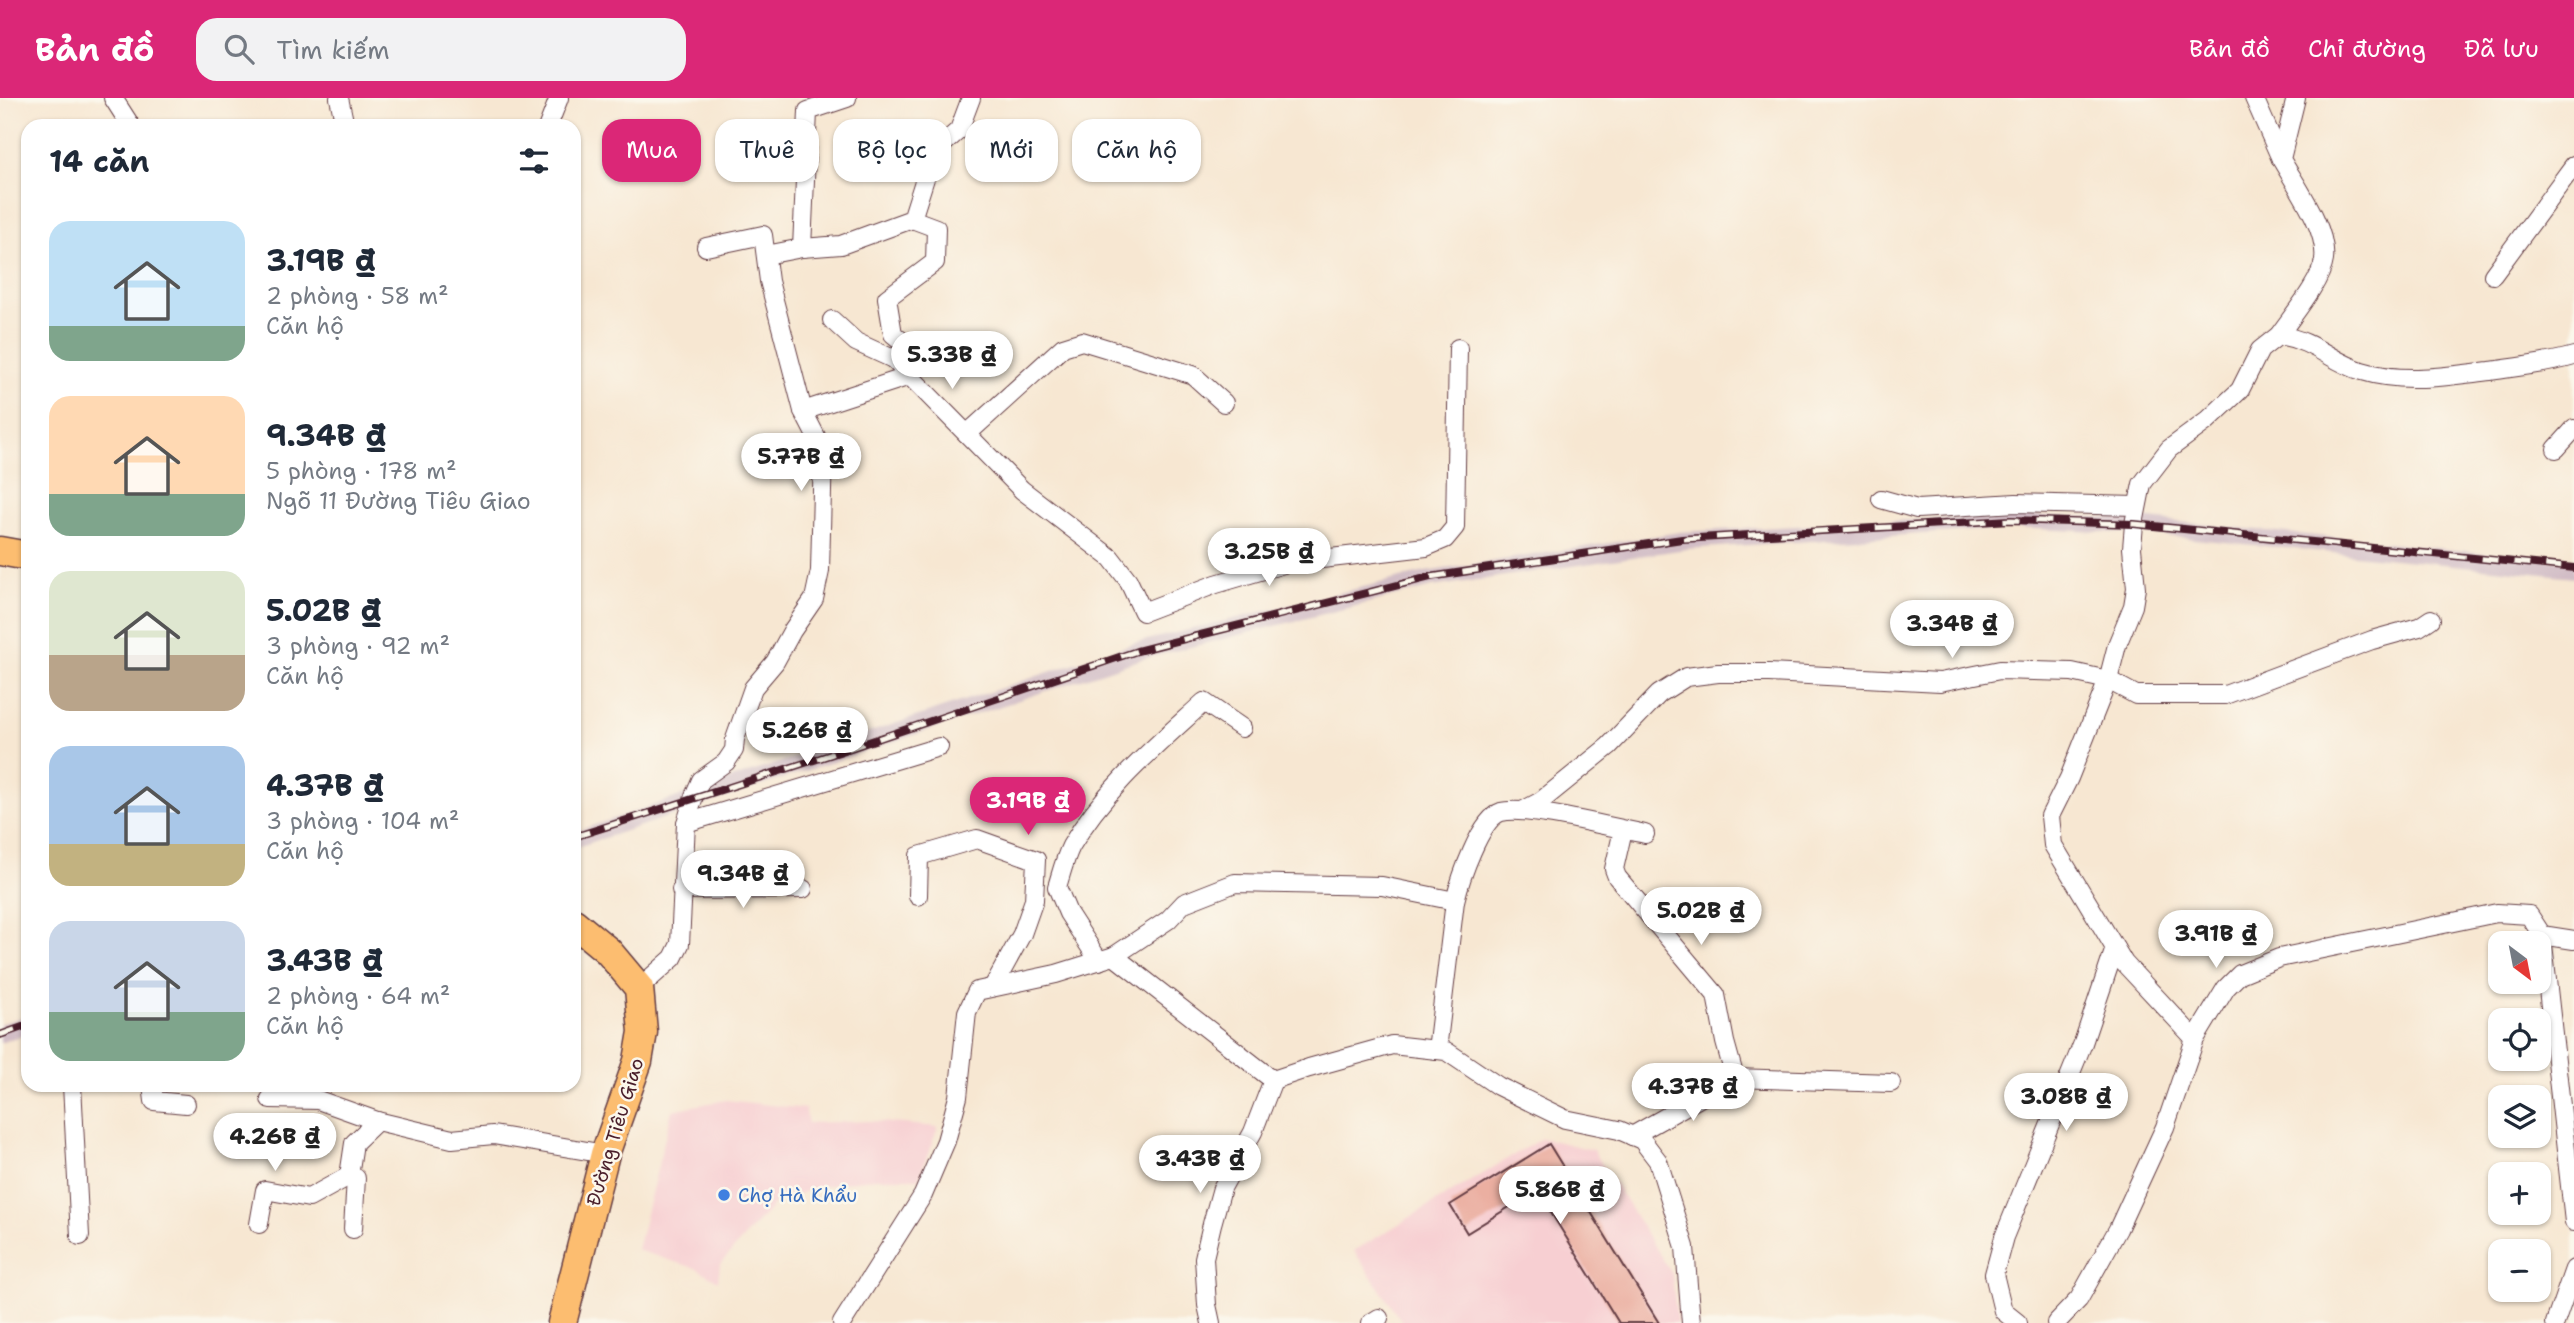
<!DOCTYPE html>
<html lang="vi">
<head>
<meta charset="utf-8">
<style>
	:root { --surface:#fff; --page:#f2f2f3; --text:#1f2937; --muted:#747a83; --accent:#db2777 }
	body { margin:0; font-family:"Shantell Sans",sans-serif; background:var(--page); color:var(--text); height:100vh; display:flex; flex-direction:column; font-size:26px; white-space:nowrap }
	* { box-sizing:border-box; margin:0 }
	p { font-size:23px; color:var(--muted) }
	.icon { flex:none; width:38px; height:38px; fill:none; stroke:currentColor; stroke-width:2; stroke-linecap:round; stroke-linejoin:round }
	.map { position:relative; flex:1; overflow:hidden }
	.panel { position:absolute; left:21px; top:21px; width:560px; height:973px; display:flex; flex-direction:column; background:var(--surface); border-radius:21px; box-shadow:0 2px 5px #0004 }
	.panel>* { flex:none }
	.hud { position:absolute; left:602px; top:21px; width:665px; height:63px; display:flex; gap:14px }
	.needle { width:46px; rotate:148deg }
	.buttons { position:absolute; left:2488px; top:833px; display:grid; gap:14px }
	.buttons a { display:grid; place-items:center; width:63px; height:63px; border-radius:14px; background:var(--surface); box-shadow:0 2px 5px #0004; font-size:35px }
	.price { position:absolute; translate:-50% -60px; padding:0 16px; border-radius:24px; background:#fff; color:#222; font-size:23px; line-height:46px; filter:drop-shadow(0 2px 4px #0008) }
	.price::after { content:''; position:absolute; left:50%; top:42px; width:21px; height:16px; margin-left:-10px; background:inherit; clip-path:polygon(0 0,100% 0,50% 100%) }
	.price.selected { background:var(--accent); color:#fff }
	ul { padding:0; list-style:none }
	li { display:flex; align-items:center; gap:21px; height:175px; padding:0 28px }
	li span { display:grid; place-items:center; flex:none; width:196px; height:140px; border-radius:21px; color:#555 }
	li>.icon { margin-inline-start:auto }
	span .icon { width:84px; height:84px; fill:#fffc; stroke-width:1 }
	li b { font-size:30px }
	h2 { display:flex; justify-content:space-between; align-items:center; height:84px; padding:0 28px; font-size:30px }
	.pill { padding:0 24px; border-radius:21px; background:var(--surface); box-shadow:0 2px 5px #0004; font-size:24px; line-height:63px }
	.pill.selected { background:var(--accent); color:#fff }
	header { display:flex; align-items:center; gap:42px; box-sizing:border-box; height:98px; padding:0 35px; background:var(--accent); color:#fff }
	header strong { font-size:33px }
	nav { display:flex; gap:38px; margin-inline-start:auto; font-size:24px }
	.search { width:490px; height:63px; background:var(--page); display:flex; align-items:center; gap:18px; box-sizing:border-box; padding:0 24px; border-radius:21px; color:var(--muted); font-size:26px }
	.map>svg:first-child { display:block }
</style>
</head>
<body>
<header>
<strong>Bản đồ</strong>
<div class="search"><svg class="icon" aria-label="search" viewBox="0 0 24 24"><circle cx="10" cy="10" r="6"/><path d="M15 15l6 6"/></svg>Tìm kiếm</div>
<nav><a>Bản đồ</a><a>Chỉ đường</a><a>Đã lưu</a></nav>
</header>
<div class="map">
<svg width="2574" height="1225" viewBox="0 0 2574 1225">
	<rect width="100%" height="100%" fill="#fbf7ec"/>
	<filter id="ink" filterUnits="userSpaceOnUse"><feTurbulence type="fractalNoise" baseFrequency=".0143" numOctaves="2"/><feDisplacementMap in="SourceGraphic" scale="14" xChannelSelector="R" yChannelSelector="G"/><feConvolveMatrix kernelMatrix="1 2 1 2 8 2 1 2 1" color-interpolation-filters="sRGB"/></filter>
	<filter id="wash" filterUnits="userSpaceOnUse"><feTurbulence type="fractalNoise" baseFrequency=".00686" numOctaves="4" result="noise"/><feDisplacementMap in="SourceGraphic" scale="28" xChannelSelector="R" yChannelSelector="G"/><feGaussianBlur stdDeviation="1.57" result="paint"/><feColorMatrix in="noise" values="0 0 0 0 0 0 0 0 0 0 0 0 0 0 0 0 0 1.4 0 .05"/><feComposite in="paint" operator="in"/></filter>
	<g filter="url(#wash)">
		<rect width="100%" height="100%" fill="#f7e7d2"/>
		<!-- built -->
		<g fill="#f7cfd2">
			<path d="M726,1002L805,1011L808,1025L870,1023L938,1029L919,1080H874L818,1089L776,1104L720,1166L718,1183L698,1171L637,1152L672,1012Z"/>
			<path d="M1542,1040L1593,1052L1672,1176L1677,1225H1403L1354,1153Z"/>
		</g>
		<!-- industrial -->
		<g fill="#d2bdc6">
			<path d="M2011,417L2139,420L2574,464V479L2145,436L2015,430L1686,451L1432,489L1142,561L574,750V734L1135,545L1425,474L1680,434Z"/>
			<path d="M28,917V935L0,945V926Z"/>
		</g>
		<g id="blocks">
			<!-- building -->
			<path fill="#ebafa1" d="M1549,1046L1659,1225H1619L1537,1092L1467,1135L1450,1107Z"/>
		</g>
	</g>
	<g filter="url(#ink)">
		<use href="#blocks" fill-opacity="0" stroke="#643d44" stroke-width="2"/>
		<g fill="none" stroke-linecap="round" stroke-linejoin="round">
			<!-- minor casing -->
			<g stroke="#643d44" stroke-width="20">
				<g id="minor">
					<path d="M113,0L131,28"/>
					<path d="M339,0L345,28"/>
					<path d="M2254,0L2281,61"/>
					<path d="M548,28L559,0"/>
					<path d="M912,121L936,130L935,164L887,200L893,236L909,249L893,261L1022,392L1111,460L1128,482L1143,514L1216,486L1287,465L1426,449L1445,441L1455,429L1458,250"/>
					<path d="M802,150L808,13L847,0"/>
					<path d="M766,157L802,150L841,147L912,121L933,55L959,32L971,0"/>
					<path d="M2493,177L2574,67"/>
					<path d="M832,222L856,244L893,261"/>
					<path d="M2279,237C2292,218 2321,184 2324,162C2328,131 2296,88 2281,61L2296,0"/>
					<path d="M803,313L910,278"/>
					<path d="M967,336L1063,249L1082,243L1193,277L1224,305"/>
					<path d="M2556,351L2574,331"/>
					<path d="M1881,401L1917,411L2016,405L2137,408"/>
					<path d="M1524,712L1541,703L1609,648L1659,596L1686,579L1718,575H1769L1940,584L2000,572L2072,574L2108,582L2136,597H2225L2372,542L2419,529L2431,521"/>
					<path d="M686,725L939,649"/>
					<path d="M1623,732L1614,771L1617,779L1716,897L1725,944L1735,980"/>
					<path d="M681,792L803,791"/>
					<path d="M918,798L919,758L977,741L1036,762L1034,802L1022,836L993,889"/>
					<path d="M2542,837L2574,1124"/>
					<path d="M1114,858L1273,982L1309,970L1392,947L1446,953L1498,988L1565,1021L1619,1032L1642,1042L1658,1063L1685,1149L1691,1225"/>
					<path d="M1099,863L1068,815L1057,789C1061,776 1065,760 1071,748C1104,691 1156,648 1204,604L1242,630"/>
					<path d="M639,890L673,860L680,846L686,725L694,698L701,682L726,664L734,652L735,641L753,590L775,564L792,533L814,501L820,473L823,352L803,313L769,183L763,137L706,149"/>
					<path d="M2195,941L2124,865L2053,747L2050,718L2069,680L2108,582L2117,547L2133,508L2136,490L2132,450L2134,426L2142,386L2169,351L2207,323L2240,292L2260,252L2279,237C2315,243 2332,264 2362,273C2404,286 2447,278 2490,273C2518,269 2547,266 2574,258"/>
					<path d="M1437,952L1455,803C1460,782 1480,721 1501,714C1526,707 1614,730 1645,736"/>
					<path d="M72,987L80,1138"/>
					<path d="M152,987L154,1003L186,1006"/>
					<path d="M270,1001L318,1002L377,1023L452,1041L493,1037L605,1056"/>
					<path d="M1632,1038L1735,980L1891,985"/>
					<path d="M259,1126L265,1092L309,1100L349,1078"/>
					<path d="M353,1131L356,1080L349,1078L354,1045L377,1023"/>
					<path d="M842,1225L923,1097L946,1043L958,999L967,914L977,893L1056,876L1114,858L1168,822L1184,805L1235,785L1382,788L1455,803"/>
					<path d="M1211,1225L1207,1207L1204,1160L1212,1126L1222,1090L1253,1034L1273,982"/>
					<path d="M1371,1225L1379,1220"/>
					<path d="M2018,1225L2003,1213L1994,1176L2004,1139L2083,945L2115,850"/>
					<path d="M2056,1225L2079,1201L2118,1131L2165,1029L2195,941L2226,890L2240,876L2279,860L2497,815L2529,817L2542,837L2574,842"/>
					<path d="M2555,1225L2574,1171"/>
				</g>
			</g>
			<!-- trunk casing -->
			<g stroke="#643d44" stroke-width="31">
				<g id="trunk">
					<path d="M0,453L28,458"/>
					<path d="M562,1225L605,1056L638,963L643,934L639,890L608,853L574,825"/>
				</g>
			</g>
			<!-- minor -->
			<use href="#minor" stroke="#fff" stroke-width="18"/>
			<!-- trunk -->
			<use href="#trunk" stroke="#fcbd6f" stroke-width="28"/>
			<!-- rail casing -->
			<g stroke="#4a1f2b" stroke-width="8">
				<g id="rail">
					<path d="M574,739L839,654L1137,553L1430,479L1682,441L2011,422L2134,426L2574,470"/>
					<path d="M0,937L28,927"/>
				</g>
			</g>
			<!-- rail -->
			<use href="#rail" stroke="#fbf7ec" stroke-width="5" stroke-dasharray="16" stroke-linecap="butt"/>
		</g>
	</g>
	<!-- markers -->
	<circle fill="#3f7fe0" stroke="#fbf7ec" stroke-width="2.5" cx="724" cy="1097" r="7"/>
	<g text-anchor="middle" dominant-baseline="central" stroke-width="5" stroke-linejoin="round" paint-order="stroke">
		<!-- street labels -->
		<g font-size="19" fill="#4a1f2b" stroke="#fbf7ec">
			<text transform="translate(615 1034) rotate(-73)">Đường Tiêu Giao</text>
		</g>
		<!-- shop labels -->
		<g font-size="19" fill="#366cbe" stroke="#fbf7ec" text-anchor="start">
			<text x="738" y="1097">Chợ Hà Khẩu</text>
		</g>
	</g>
</svg>
<div class="buttons">
<a><svg class="needle" viewBox="-14 -14 28 28"><path d="M0-13l5 13h-10z" fill="#e53935"/><path d="M0 13l5-13h-10z" fill="#747a83"/></svg></a>
<a><svg class="icon" aria-label="locate" viewBox="0 0 24 24"><circle cx="12" cy="12" r="6"/><path d="M12 2v4M12 18v4M2 12h4M18 12h4"/></svg></a>
<a><svg class="icon" aria-label="layers" viewBox="0 0 24 24"><path d="M12 4l9 5-9 5-9-5zM3 14l9 5 9-5"/></svg></a>
<a>+</a>
<a>−</a>
</div>
<b class="price" style="left:952px;top:293px">5.33B ₫</b>
<b class="price" style="left:801px;top:395px">5.77B ₫</b>
<b class="price" style="left:1269px;top:490px">3.25B ₫</b>
<b class="price" style="left:1952px;top:562px">3.34B ₫</b>
<b class="price" style="left:807px;top:669px">5.26B ₫</b>
<b class="price selected" style="left:1028px;top:739px">3.19B ₫</b>
<b class="price" style="left:743px;top:812px">9.34B ₫</b>
<b class="price" style="left:1701px;top:849px">5.02B ₫</b>
<b class="price" style="left:2216px;top:872px">3.91B ₫</b>
<b class="price" style="left:1693px;top:1025px">4.37B ₫</b>
<b class="price" style="left:2066px;top:1035px">3.08B ₫</b>
<b class="price" style="left:275px;top:1075px">4.26B ₫</b>
<b class="price" style="left:1200px;top:1097px">3.43B ₫</b>
<b class="price" style="left:1560px;top:1128px">5.86B ₫</b>
<div class="hud">
<a class="pill selected">Mua</a>
<a class="pill">Thuê</a>
<a class="pill">Bộ lọc</a>
<a class="pill">Mới</a>
<a class="pill">Căn hộ</a>
</div>
<section class="panel">
<h2>14 căn<svg class="icon" aria-label="filters" viewBox="0 0 24 24"><path d="M4 7h16M4 17h16"/><circle cx="9" cy="7" r="2"/><circle cx="15" cy="17" r="2"/></svg></h2>
<ul>
<li><span style="background:linear-gradient(#bfe0f5 75%,#7fa58c 0)"><svg class="icon" aria-label="home" viewBox="0 0 24 24"><path d="M3 11l9-7 9 7M6 9v11h12V9"/></svg></span><div><b>3.19B ₫</b><p>2 phòng · 58 m²</p><p>Căn hộ</p></div></li>
<li><span style="background:linear-gradient(#ffd9b3 70%,#7fa58c 0)"><svg class="icon" aria-label="home" viewBox="0 0 24 24"><path d="M3 11l9-7 9 7M6 9v11h12V9"/></svg></span><div><b>9.34B ₫</b><p>5 phòng · 178 m²</p><p>Ngõ 11 Đường Tiêu Giao</p></div></li>
<li><span style="background:linear-gradient(#dfe7d0 60%,#b9a48a 0)"><svg class="icon" aria-label="home" viewBox="0 0 24 24"><path d="M3 11l9-7 9 7M6 9v11h12V9"/></svg></span><div><b>5.02B ₫</b><p>3 phòng · 92 m²</p><p>Căn hộ</p></div></li>
<li><span style="background:linear-gradient(#a9c7e8 70%,#c2b280 0)"><svg class="icon" aria-label="home" viewBox="0 0 24 24"><path d="M3 11l9-7 9 7M6 9v11h12V9"/></svg></span><div><b>4.37B ₫</b><p>3 phòng · 104 m²</p><p>Căn hộ</p></div></li>
<li><span style="background:linear-gradient(#c9d6e8 65%,#7fa58c 0)"><svg class="icon" aria-label="home" viewBox="0 0 24 24"><path d="M3 11l9-7 9 7M6 9v11h12V9"/></svg></span><div><b>3.43B ₫</b><p>2 phòng · 64 m²</p><p>Căn hộ</p></div></li>
</ul>
</section>
</div>
</body>
</html>
